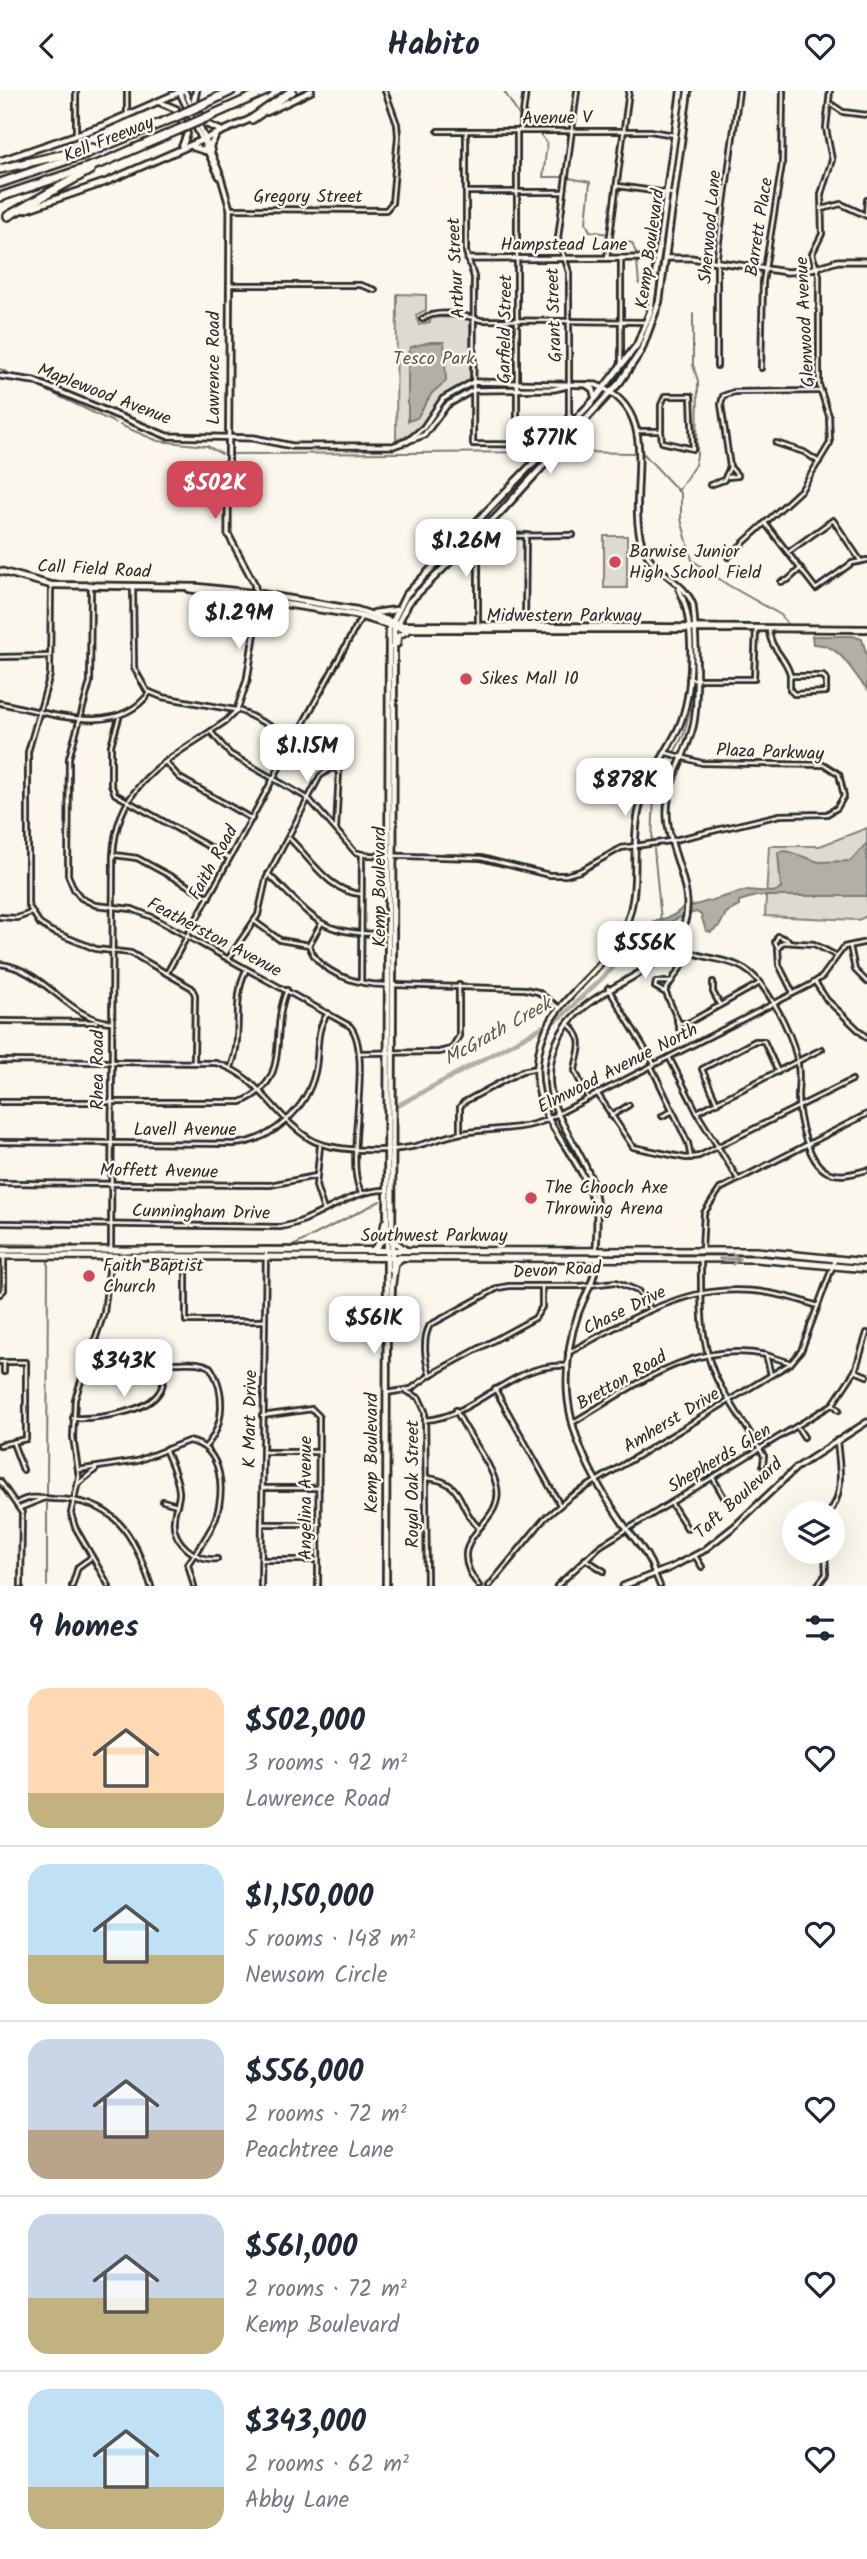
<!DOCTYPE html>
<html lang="en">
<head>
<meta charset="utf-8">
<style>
	:root { --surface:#fff; --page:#f2f2f3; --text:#1f2937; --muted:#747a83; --line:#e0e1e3; --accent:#d1495b }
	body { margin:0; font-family:Kalam,sans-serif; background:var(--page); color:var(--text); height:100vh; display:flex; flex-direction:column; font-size:26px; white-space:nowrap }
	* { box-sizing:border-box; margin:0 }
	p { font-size:23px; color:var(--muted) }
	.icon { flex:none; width:38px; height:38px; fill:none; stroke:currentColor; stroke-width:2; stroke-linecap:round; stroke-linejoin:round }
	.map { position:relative; height:1495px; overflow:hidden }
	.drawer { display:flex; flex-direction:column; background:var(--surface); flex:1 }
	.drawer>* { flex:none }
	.controls { position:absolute; left:782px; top:1410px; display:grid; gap:14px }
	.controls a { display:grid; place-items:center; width:63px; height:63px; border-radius:50%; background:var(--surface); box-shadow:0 7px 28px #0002; font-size:35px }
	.price { position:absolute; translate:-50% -60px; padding:0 16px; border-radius:14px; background:#fff; color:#222; font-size:23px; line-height:46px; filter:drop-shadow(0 2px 4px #0008) }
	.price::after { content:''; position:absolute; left:50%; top:42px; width:21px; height:16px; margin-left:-10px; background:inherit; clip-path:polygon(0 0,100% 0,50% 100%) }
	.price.on { background:var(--accent); color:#fff }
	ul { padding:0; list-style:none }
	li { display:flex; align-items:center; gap:21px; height:175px; padding:0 28px }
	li+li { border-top:2px solid var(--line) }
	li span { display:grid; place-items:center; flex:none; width:196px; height:140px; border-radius:21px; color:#555 }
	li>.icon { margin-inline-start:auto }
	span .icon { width:84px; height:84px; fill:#fffc; stroke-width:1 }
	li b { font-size:30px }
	h2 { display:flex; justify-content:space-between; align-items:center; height:84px; padding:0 28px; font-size:30px }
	header { display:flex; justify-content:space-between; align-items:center; height:91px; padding:0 28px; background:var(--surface); font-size:32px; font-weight:800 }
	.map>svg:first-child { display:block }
</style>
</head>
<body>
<header><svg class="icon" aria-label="back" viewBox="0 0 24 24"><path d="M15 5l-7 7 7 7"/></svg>Habito<svg class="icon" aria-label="heart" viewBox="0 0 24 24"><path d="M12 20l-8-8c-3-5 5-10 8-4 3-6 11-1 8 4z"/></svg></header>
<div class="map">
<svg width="867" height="1495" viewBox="0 0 867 1495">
	<rect width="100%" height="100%" fill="#fbf7ec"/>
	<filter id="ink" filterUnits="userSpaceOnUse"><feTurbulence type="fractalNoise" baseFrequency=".0143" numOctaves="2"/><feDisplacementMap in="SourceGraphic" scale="14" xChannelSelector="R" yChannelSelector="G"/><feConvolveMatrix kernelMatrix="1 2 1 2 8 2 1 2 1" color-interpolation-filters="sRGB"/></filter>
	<g filter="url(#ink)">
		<!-- green -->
		<g fill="#dddad0" stroke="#84827e" stroke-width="2">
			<path d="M397,203L426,204V219L416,224L419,234L430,231L431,226L470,227V290C430,306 432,340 396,349Z"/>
			<rect x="604" y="445" width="23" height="52"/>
			<path d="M867,737V825L858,829L765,825L769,755H820Z"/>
		</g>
		<!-- water -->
		<g fill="#b1afa7" stroke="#7b7a75" stroke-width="2">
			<path d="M430,251H444L446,290L432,302L417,327L408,330V262L411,256Z"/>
			<path d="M812,545H853L862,548L867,565V598C850,580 842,553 813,553Z"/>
			<path d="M867,752V805H756L739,810V815L726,822L720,834L711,841L706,840L701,824L696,821C675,826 670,835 645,836C656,827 672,829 681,818L747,799L773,801L781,798L778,761L786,760L819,771L850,770Z"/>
		</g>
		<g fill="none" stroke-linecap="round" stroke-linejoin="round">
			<!-- stream -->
			<g stroke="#7b7a75" stroke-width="2">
				<path d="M504,0L520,26"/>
				<path d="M525,31L534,37"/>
				<path d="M540,43L547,52L543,86H563"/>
				<path d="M569,87L590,91L586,132L590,140L608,143"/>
				<path d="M614,148L632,152L636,162"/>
				<path d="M637,171L639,193"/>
				<path d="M0,278L14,285"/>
				<path d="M29,291L115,332"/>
				<path d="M120,334L158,350L207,355L222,363"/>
				<path d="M573,361L634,362"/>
				<path d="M234,363L540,361"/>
				<path d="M644,363L681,403V428L692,469L728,494L781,524L787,532"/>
				<path d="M678,400L695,374L697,364L698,290L693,274V223"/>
				<path d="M675,660L684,643L691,614"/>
				<path d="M652,749L654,704L667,675"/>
				<path d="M654,758L661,830"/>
				<path d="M0,1153L73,1154"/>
				<path d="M154,1155H293L380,1110"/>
				<path d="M47,1404L48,1169"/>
				<path d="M47,1412V1495"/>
			</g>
			<!-- river -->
			<path stroke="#b1afa7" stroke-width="5" d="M399,1014L561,926L623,867L649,835"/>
			<!-- minor casing -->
			<g stroke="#2b2b2b" stroke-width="8">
				<g id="minor">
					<path d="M127,0V24"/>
					<path d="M831,13L843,21L867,24"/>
					<path d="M438,40H650L675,44"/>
					<path d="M466,41V161L474,186L473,353L549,354"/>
					<path d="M76,42V0"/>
					<path d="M618,95L674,103"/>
					<path d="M466,101H564"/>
					<path d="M230,118L386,119L392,112L398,45L397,33L385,0"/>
					<path d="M822,118L841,113L867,125"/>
					<path d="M866,123L867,109"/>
					<path d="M607,167L629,0"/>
					<path d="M229,194H360L375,199"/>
					<path d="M422,228C438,218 465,224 481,229L647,231"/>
					<path d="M621,273V167"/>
					<path d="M717,275V165L739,0"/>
					<path d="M761,277L763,191L782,73L783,0"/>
					<path d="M575,330L569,323V181L558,147L577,0"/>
					<path d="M565,337L569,323"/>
					<path d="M637,340H661V314L665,305H691L693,358L662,351L661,340"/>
					<path d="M776,352L804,361L819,371"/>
					<path d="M517,354V41L521,38L526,0"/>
					<path d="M728,386L738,385L730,376"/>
					<path d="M710,394L724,389L730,376L721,313L723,305L734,301L821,300"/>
					<path d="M765,432L816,498L852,472L867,469"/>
					<path d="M470,440L485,452L502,445L573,444"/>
					<path d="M790,460L833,429L860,469"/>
					<path d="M728,466L802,398L830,352L829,325L819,294V184L812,163L822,143L821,103L832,69L826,37L830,0"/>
					<path d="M781,491L788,489L801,477"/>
					<path d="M51,494L50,584L28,661V814L40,833L51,840L96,858L131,862L192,897L195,904L194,970"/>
					<path d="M91,495L90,591L69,667L68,784L74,798L81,807L95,814L132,818L152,826L350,935C375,964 342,1075 362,1102"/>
					<path d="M133,496L134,577L147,600L162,606L241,620L295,648"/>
					<path d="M478,534V467L485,452"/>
					<path d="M525,534L526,444"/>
					<path d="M769,537C769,558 785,564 790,583"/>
					<path d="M0,566L49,565"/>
					<path d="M790,585H823L826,588V601L794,603L790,599Z"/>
					<path d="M689,588H754L756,537"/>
					<path d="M0,612C48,621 116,649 150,601"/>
					<path d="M119,627L111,654V693L115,703L229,767"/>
					<path d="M211,641L230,663L309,708L355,761L366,764L481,767L549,784H566L580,780L621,757L670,750L780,724L827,723L837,717L844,705L839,683L825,674L702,672L667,662"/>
					<path d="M165,671L180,687L252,728"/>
					<path d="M289,747C311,768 329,801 361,803"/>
					<path d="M114,764L137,767L209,806"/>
					<path d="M268,783C315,827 317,844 386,843"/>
					<path d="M0,826L17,827L31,822"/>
					<path d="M254,830L280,849L309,854C318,883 359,894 386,894"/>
					<path d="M676,851C700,875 736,860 760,892C777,914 794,947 798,974C800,985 798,995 798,1006C798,1026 808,1075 830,1082C842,1086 856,1082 867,1079"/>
					<path d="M309,854L321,833"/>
					<path d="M850,855L855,879L867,891"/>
					<path d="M778,857L775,851L778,845L788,849"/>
					<path d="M691,861L665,900L679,932H688L760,892"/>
					<path d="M228,868L258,824L266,788L320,685L333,676L339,681L336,738"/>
					<path d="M0,873C45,878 69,930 112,931"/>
					<path d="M167,882L362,525"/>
					<path d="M361,891L362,763"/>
					<path d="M713,891V901L720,914"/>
					<path d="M815,891L827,909L867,947"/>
					<path d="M394,894L525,898L538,901L558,916"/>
					<path d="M608,897L654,973"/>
					<path d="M664,901L655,896L656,891H669"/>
					<path d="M793,902L779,874L778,857L783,851L814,853L835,864"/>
					<path d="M0,930L96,931"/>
					<path d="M677,930L680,941L688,932"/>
					<path d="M568,933C588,949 577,961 575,980L588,1007"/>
					<path d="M360,962L439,961L451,958L459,945V894"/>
					<path d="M669,966L700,1027L738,1088"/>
					<path d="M0,970L216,972C259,984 274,1026 310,1048C331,1061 386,1061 411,1056C428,1053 444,1045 462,1042C491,1037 519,1040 546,1029L810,894L822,886L844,856L867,851"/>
					<path d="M651,975L688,1052L691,1067"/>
					<path d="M231,976C244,944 231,910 246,879"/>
					<path d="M597,1002L633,1056L686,1067L699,1065L852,989"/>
					<path d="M0,1011H241C294,989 268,943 287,899"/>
					<path d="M717,1012L702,978L755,950H764L778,981"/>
					<path d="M697,1021L822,958"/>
					<path d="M611,1025L629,1014"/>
					<path d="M662,1025L671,1021"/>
					<path d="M460,1042V1016L464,1011L522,980L537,977"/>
					<path d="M0,1051L234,1053C272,1050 307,1018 315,981C320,960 314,941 328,922"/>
					<path d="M320,1055L316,1095L324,1119"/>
					<path d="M0,1092L270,1094L316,1085"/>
					<path d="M0,1132L280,1136C319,1130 348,1098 388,1099"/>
					<path d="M111,1158L113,764C117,689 171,668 226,630L237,619"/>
					<path d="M702,1159L704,1122L720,1098L867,1023"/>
					<path d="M186,1167V1230H265"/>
					<path d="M701,1169C701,1211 699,1259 721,1296C735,1319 750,1341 764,1365L763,1374"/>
					<path d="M0,1203L4,1199V1167"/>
					<path d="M95,1250C124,1274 140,1275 177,1272C189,1272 199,1270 210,1276C226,1300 225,1335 205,1356"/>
					<path d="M568,1262C658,1213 712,1177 818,1215"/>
					<path d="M766,1264L791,1272"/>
					<path d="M0,1271H26V1348L0,1354"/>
					<path d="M4,1271V1281"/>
					<path d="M855,1280L867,1285"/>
					<path d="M430,1284C425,1269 422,1248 430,1234L498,1197L509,1195H580L616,1191L638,1200L650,1217"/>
					<path d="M495,1298L560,1414"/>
					<path d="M406,1300L419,1307L425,1320L427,1495"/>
					<path d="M386,1302L411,1298L430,1284L535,1227L542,1216V1195"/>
					<path d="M833,1313L839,1319"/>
					<path d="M456,1319C466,1343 493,1373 497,1397C504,1436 439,1445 479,1495"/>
					<path d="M262,1325L312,1318L319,1325L318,1495"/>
					<path d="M73,1327C96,1328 148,1322 160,1300C165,1292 164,1282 163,1273"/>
					<path d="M426,1329C477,1325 513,1270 567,1275"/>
					<path d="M572,1332C632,1297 692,1248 766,1264L771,1284"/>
					<path d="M798,1337L804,1346"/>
					<path d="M13,1352L23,1379"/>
					<path d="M165,1358C170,1371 178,1386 179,1400C180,1410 174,1418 174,1428C171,1450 196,1471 217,1468"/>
					<path d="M263,1361H319"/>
					<path d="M78,1379L137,1370L188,1350C224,1355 226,1404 214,1431C208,1446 197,1459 188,1473L194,1495"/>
					<path d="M426,1387C466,1390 456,1415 478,1436"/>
					<path d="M713,1387L725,1408"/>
					<path d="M0,1390L22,1422L21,1495"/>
					<path d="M78,1393L96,1378"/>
					<path d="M263,1397H319"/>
					<path d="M163,1410L177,1414"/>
					<path d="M17,1412C31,1404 39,1407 54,1408C115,1408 133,1442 151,1495"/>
					<path d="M671,1412L687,1437"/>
					<path d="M20,1417L44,1407"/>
					<path d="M828,1423C846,1402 839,1375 837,1349"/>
					<path d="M262,1433H319"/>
					<path d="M695,1465L702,1476"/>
					<path d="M585,1468L604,1480"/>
					<path d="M262,1469H318"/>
					<path d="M655,1483L660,1495"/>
					<path d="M72,1495L78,1476L92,1466"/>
					<path d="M109,1495L75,1436L71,1422L79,1386L73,1346L75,1308L104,1222L111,1164"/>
					<path d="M261,1495L266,1161"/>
					<path d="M489,1495L545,1427L570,1406L791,1272L801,1260L835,1169"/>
					<path d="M557,1495L600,1455L833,1313L855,1280L867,1242"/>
					<path d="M817,1495L826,1483L825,1461"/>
				</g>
			</g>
			<!-- tertiary casing -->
			<g stroke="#2b2b2b" stroke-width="9">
				<g id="tertiary">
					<path d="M179,0L219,85"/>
					<path d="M185,0L219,80L230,118L228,443L254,492L259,514L247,589L237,619"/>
					<path d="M665,167H691L787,181L804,180L838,170H867"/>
					<path d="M468,168L657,167"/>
					<path d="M0,285L34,290L167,345L254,347L292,355H393L424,344L447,314L473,299L554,298L567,295"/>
					<path d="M407,351L424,336L443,308L473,291L596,294C666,320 625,401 642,453C651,481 684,489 693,514C696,540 699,612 693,636C686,665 667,690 667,721C667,767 707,809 674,853C641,897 565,899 551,970C541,1019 578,1048 592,1091C599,1112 597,1138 596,1159"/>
					<path d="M594,1110C589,1101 587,1090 581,1081C561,1045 535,1021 537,976C540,912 594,894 621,844C644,801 629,763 639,719C645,689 665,665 678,638C694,603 696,532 679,498"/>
					<path d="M597,1167C596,1187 585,1204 578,1223C570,1245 567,1268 567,1291C567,1345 597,1396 627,1438C639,1454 649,1464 655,1483"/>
					<path d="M623,1495L670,1477L703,1460L736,1434L796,1377L867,1331"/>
				</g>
			</g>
			<!-- secondary casing -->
			<g stroke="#2b2b2b" stroke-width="10">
				<g id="secondary">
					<path d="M196,0L194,10L204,32L222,40"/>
					<path d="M159,11L176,18L187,43L182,56"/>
					<path d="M267,21L311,0"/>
					<path d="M193,56L205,60"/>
					<path d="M211,61L210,55L217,43"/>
					<path d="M0,70L102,35L182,0"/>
					<path d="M24,119L106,91L253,27"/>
					<path d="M587,294L593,298L595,306"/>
					<path d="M0,480L51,494L198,496L261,503L357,519L402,534L867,538"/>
					<path d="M189,498L356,524L402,538H731"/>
					<path d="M374,522L396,519"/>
					<path d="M397,553L398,545L407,540"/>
					<path d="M392,1180L394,540L409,511L499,423L620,291L641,260L659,211L688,0"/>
					<path d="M387,1228L391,1222L392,1192"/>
					<path d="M386,1495L389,538L406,504L595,308L637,254L650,221L681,0"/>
				</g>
			</g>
			<!-- primary casing -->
			<g stroke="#2b2b2b" stroke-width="10">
				<g id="primary">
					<path d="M392,1139L396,1152L404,1158"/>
					<path d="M374,1158L382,1149L385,1131"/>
					<path d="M0,1159L756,1160L867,1171"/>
					<path d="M0,1165L756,1168L867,1178"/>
					<path d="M392,1193L395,1172L400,1168"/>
				</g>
			</g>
			<!-- motorway casing -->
			<g stroke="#2b2b2b" stroke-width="12">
				<g id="motorway">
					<path d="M204,13L231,0"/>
					<path d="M210,25L266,0"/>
					<path d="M252,28L292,0"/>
					<path d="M0,78L92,57"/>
					<path d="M0,92L85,63L173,27"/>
					<path d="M0,106L104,71L178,39"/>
					<path d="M8,125L90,79"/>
				</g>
			</g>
			<!-- minor -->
			<use href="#minor" stroke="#fbf7ec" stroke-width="2.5"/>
			<!-- tertiary -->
			<use href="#tertiary" stroke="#fbf7ec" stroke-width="3.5"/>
			<!-- secondary -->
			<use href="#secondary" stroke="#fbf7ec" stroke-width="4.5"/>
			<!-- primary -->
			<use href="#primary" stroke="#fbf7ec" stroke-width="5"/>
			<!-- motorway -->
			<use href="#motorway" stroke="#fbf7ec" stroke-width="7"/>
			<!-- motorway-bridge casing -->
			<g stroke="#2b2b2b" stroke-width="12" stroke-linecap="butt">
				<g id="motorway-bridge">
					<path d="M173,27L204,13"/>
					<path d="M178,39L210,25"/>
				</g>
			</g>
			<!-- motorway-bridge -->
			<use href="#motorway-bridge" stroke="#fbf7ec" stroke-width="7"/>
		</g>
		<!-- one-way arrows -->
		<defs><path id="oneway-shaft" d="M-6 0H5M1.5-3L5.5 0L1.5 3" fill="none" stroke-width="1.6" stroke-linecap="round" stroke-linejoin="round" transform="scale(1.75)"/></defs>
		<use stroke="#93918c" href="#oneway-shaft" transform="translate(730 1168)"/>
	</g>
	<!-- markers -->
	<g fill="#d1495b" stroke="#fbf7ec" stroke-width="2.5">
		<circle cx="615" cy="471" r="7"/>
		<circle cx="466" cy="588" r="7"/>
		<circle cx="531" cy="1107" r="7"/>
		<circle cx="89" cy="1185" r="7"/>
	</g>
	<g text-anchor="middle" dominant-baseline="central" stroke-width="5" stroke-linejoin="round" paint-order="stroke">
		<!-- street labels -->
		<g font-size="18" fill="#2b2b2b" stroke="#fbf7ec">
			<text transform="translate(557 28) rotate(-1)">Avenue V</text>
			<text transform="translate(109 49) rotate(-22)">Kell Freeway</text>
			<text x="308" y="106">Gregory Street</text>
			<text transform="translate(711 136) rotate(-85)">Sherwood Lane</text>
			<text transform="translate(760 136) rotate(-81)">Barrett Place</text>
			<text x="564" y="154">Hampstead Lane</text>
			<text transform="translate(651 158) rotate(-82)">Kemp Boulevard</text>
			<text transform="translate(457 177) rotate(-93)">Arthur Street</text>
			<text transform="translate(555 224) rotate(-92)">Grant Street</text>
			<text transform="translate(806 231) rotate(-93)">Glenwood Avenue</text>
			<text transform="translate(506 238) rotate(-89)">Garfield Street</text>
			<text transform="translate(214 277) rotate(-90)">Lawrence Road</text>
			<text transform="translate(104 304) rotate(21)">Maplewood Avenue</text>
			<text transform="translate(94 479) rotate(3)">Call Field Road</text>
			<text x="564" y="525">Midwestern Parkway</text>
			<text transform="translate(770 662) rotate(2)">Plaza Parkway</text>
			<text transform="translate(214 772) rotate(-61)">Faith Road</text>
			<text transform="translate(380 796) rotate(-90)">Kemp Boulevard</text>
			<text transform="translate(214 847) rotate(28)">Featherston Avenue</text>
			<text transform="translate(618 978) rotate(-27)">Elmwood Avenue North</text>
			<text transform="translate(98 979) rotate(-90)">Rhea Road</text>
			<text x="185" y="1039">Lavell Avenue</text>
			<text transform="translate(159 1081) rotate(1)">Moffett Avenue</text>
			<text transform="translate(201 1122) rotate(1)">Cunningham Drive</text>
			<text x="434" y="1145">Southwest Parkway</text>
			<text transform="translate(557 1180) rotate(-3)">Devon Road</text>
			<text transform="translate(625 1220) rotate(-26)">Chase Drive</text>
			<text transform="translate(622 1290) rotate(-30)">Bretton Road</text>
			<text transform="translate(251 1328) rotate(-89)">K Mart Drive</text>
			<text transform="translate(672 1330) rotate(-31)">Amherst Drive</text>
			<text transform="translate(372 1362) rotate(-90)">Kemp Boulevard</text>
			<text transform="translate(720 1368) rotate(-31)">Shepherds Glen</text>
			<text transform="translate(413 1393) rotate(-90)">Royal Oak Street</text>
			<text transform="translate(306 1407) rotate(-90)">Angelina Avenue</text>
			<text transform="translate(739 1408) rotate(-42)">Taft Boulevard</text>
		</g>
		<!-- park labels -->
		<g font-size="18" fill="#585754" stroke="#fbf7ec">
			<text x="434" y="268">Tesco Park</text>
		</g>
		<!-- poi labels -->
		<g font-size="18" fill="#2b2b2b" stroke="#fbf7ec" text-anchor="start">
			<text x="629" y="461">Barwise Junior<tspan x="629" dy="21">High School Field</tspan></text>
			<text x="480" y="588">Sikes Mall 10</text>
			<text x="545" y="1097">The Chooch Axe<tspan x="545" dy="21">Throwing Arena</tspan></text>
			<text x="103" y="1175">Faith Baptist<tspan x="103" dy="21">Church</tspan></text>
		</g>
		<!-- water labels -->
		<g font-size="19" font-style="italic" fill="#5a5956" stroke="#fbf7ec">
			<text transform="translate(498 941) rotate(-29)">McGrath Creek</text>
		</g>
	</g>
</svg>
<div class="controls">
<a><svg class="icon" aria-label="layers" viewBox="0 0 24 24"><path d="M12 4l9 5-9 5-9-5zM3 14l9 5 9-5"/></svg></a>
</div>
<b class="price" style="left:550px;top:385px">$771K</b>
<b class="price on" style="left:215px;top:430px">$502K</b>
<b class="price" style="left:466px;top:488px">$1.26M</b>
<b class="price" style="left:239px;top:560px">$1.29M</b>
<b class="price" style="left:307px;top:693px">$1.15M</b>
<b class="price" style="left:625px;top:727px">$878K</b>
<b class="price" style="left:645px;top:890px">$556K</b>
<b class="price" style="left:374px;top:1265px">$561K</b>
<b class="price" style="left:124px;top:1308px">$343K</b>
</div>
<section class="drawer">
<h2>9 homes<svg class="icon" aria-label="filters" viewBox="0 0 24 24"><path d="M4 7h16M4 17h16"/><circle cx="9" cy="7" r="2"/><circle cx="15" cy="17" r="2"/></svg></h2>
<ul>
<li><span style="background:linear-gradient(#ffd9b3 75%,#c2b280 0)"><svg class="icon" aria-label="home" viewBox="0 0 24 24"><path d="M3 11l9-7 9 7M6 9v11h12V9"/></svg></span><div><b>$502,000</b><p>3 rooms · 92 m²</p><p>Lawrence Road</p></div><svg class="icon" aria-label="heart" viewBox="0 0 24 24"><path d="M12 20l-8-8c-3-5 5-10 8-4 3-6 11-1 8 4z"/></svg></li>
<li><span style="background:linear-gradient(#bfe0f5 65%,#c2b280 0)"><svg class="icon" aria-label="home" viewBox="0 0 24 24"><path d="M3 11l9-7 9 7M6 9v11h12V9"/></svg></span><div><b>$1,150,000</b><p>5 rooms · 148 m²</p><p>Newsom Circle</p></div><svg class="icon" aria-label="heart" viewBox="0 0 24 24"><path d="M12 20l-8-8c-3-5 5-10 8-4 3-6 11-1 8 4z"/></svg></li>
<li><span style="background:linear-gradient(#c9d6e8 65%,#b9a48a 0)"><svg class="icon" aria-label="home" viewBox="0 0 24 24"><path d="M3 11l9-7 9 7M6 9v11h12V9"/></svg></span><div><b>$556,000</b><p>2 rooms · 72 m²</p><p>Peachtree Lane</p></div><svg class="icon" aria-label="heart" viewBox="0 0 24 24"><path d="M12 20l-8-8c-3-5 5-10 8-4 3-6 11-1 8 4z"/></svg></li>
<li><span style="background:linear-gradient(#c9d6e8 60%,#c2b280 0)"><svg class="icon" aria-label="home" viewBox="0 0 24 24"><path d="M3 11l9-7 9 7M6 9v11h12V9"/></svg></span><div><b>$561,000</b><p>2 rooms · 72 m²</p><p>Kemp Boulevard</p></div><svg class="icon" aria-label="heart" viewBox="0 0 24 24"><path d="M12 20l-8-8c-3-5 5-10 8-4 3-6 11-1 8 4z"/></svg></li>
<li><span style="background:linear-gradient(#bfe0f5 70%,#c2b280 0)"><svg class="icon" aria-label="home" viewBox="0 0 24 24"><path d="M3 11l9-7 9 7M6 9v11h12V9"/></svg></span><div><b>$343,000</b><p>2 rooms · 62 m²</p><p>Abby Lane</p></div><svg class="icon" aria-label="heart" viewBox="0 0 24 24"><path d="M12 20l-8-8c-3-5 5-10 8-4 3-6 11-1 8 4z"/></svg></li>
</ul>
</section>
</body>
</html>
